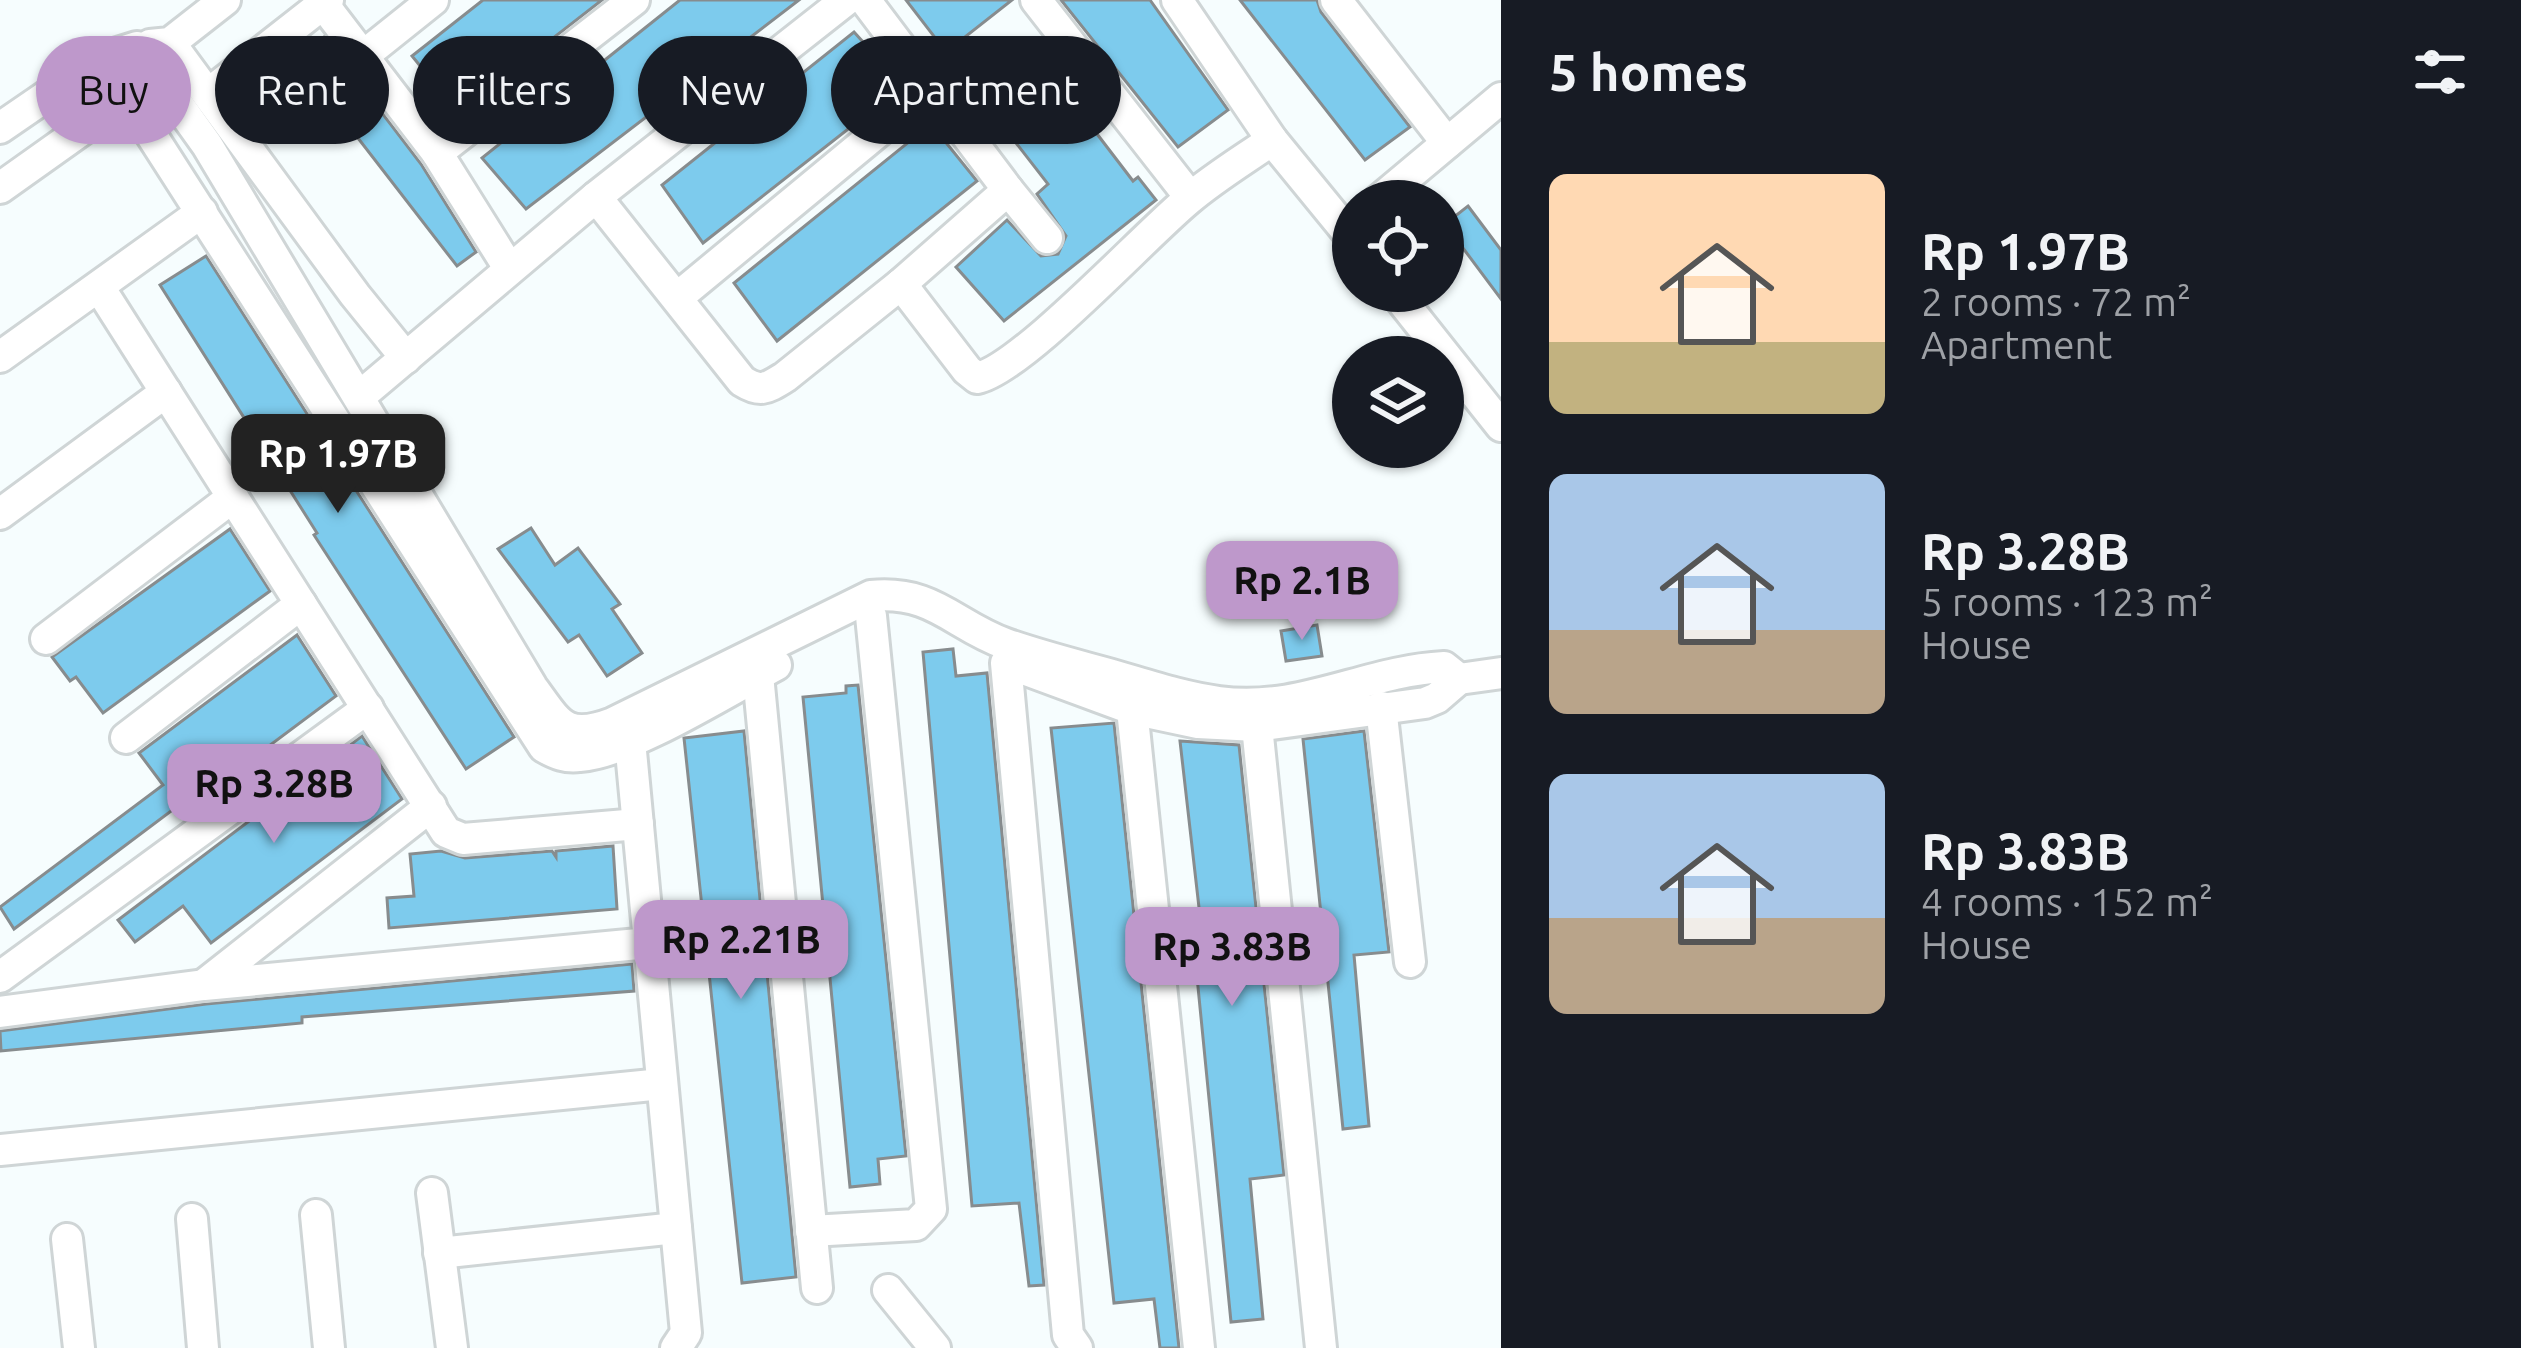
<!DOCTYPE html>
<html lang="en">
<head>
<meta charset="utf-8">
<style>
	:root { --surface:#171b24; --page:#20242c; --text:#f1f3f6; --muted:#9ea1a6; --accent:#be98cb }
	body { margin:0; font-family:Ubuntu,sans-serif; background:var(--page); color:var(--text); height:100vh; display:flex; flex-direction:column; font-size:45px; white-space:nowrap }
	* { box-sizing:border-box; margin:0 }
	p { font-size:39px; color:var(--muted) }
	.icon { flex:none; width:66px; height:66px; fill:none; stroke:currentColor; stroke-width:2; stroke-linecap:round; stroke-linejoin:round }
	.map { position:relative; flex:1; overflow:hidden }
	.side { display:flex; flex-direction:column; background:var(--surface); width:1020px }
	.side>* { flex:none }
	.banner { position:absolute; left:36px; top:36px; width:1140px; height:108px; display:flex; gap:24px }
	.tools { position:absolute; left:1332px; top:180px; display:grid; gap:24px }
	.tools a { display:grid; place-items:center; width:132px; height:132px; border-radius:50%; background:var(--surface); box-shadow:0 3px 9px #0004; font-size:60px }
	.price { position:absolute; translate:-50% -102px; padding:0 27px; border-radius:24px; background:var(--accent); color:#111; font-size:39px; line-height:78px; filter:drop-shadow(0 3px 6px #0008) }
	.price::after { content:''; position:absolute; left:50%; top:72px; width:36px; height:27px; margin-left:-18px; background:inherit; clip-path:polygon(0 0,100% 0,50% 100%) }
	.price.active { background:#222; color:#fff }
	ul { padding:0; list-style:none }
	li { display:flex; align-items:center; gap:36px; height:300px; padding:0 48px }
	li span { display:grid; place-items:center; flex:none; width:336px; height:240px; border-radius:18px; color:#555 }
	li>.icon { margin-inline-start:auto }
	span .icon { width:144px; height:144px; fill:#fffc; stroke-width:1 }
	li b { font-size:51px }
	h2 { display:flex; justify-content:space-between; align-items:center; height:144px; padding:0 48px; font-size:51px }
	.chip { padding:0 42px; border-radius:54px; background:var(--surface); box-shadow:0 3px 9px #0004; font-size:42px; line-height:108px }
	.chip.active { background:var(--accent); color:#111 }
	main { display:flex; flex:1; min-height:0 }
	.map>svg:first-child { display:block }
</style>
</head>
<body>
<main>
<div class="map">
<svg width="1501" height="1348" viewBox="0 0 1501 1348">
	<rect width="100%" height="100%" fill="#f6fdfe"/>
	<!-- building -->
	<g fill="#7dcbed" stroke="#878c8e" stroke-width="3">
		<path d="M483,0H602L453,116L435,93L439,89L412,56Z"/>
		<path d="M680,0H799L526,209L482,158Z"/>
		<path d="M906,0H1012L946,52Z"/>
		<path d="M1061,0H1150L1228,110L1178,147Z"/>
		<path d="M1240,0H1317L1321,12L1410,127L1365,160Z"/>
		<path d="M854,32L903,86L703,243L662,185Z"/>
		<path d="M324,37L421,164L476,252L457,266L296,58Z"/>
		<path d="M1029,45L1133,181L1138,177L1156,200L1004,321L956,267L1007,220L1041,256L1058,254L1066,236L1037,194L1048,184L974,89Z"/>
		<path d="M931,124L977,181L777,341L734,283Z"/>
		<path d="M1468,206L1501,250V299L1445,224Z"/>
		<path d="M206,256L514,737L466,769L314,535L317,533L160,285Z"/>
		<path d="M531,528L555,565L578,548L620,604L612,609L642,653L607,676L579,635L568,642L498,549Z"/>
		<path d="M230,529L270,591L103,713L76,677L70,681L52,657Z"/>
		<path d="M1317,625L1322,656L1286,661L1281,631Z"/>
		<path d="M297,635L336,696L187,807L183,802L14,929L0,907L163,785L139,753Z"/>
		<path d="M953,649L956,676L987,673L1044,1285L1029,1286L1019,1203L972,1206L923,652Z"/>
		<path d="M858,685L906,1156L878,1159L880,1184L850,1187L803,697L846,693V686Z"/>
		<path d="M1114,723L1179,1348H1160L1154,1299L1114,1303L1051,728Z"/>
		<path d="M744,731L796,1277L742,1283L684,738Z"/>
		<path d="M1364,731L1389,952L1354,955L1369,1126L1343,1129L1303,739Z"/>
		<path d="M362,736L402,799L211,943L183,906L135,942L118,920Z"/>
		<path d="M1180,741L1239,745L1284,1175L1250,1179L1263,1319L1231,1322L1192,926L1201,925Z"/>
		<path d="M613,846L617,909L389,928L387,898L414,896L410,854L441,851L465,858L552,851L556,857V851Z"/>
		<path d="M632,964L634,991L302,1017V1023L1,1051L0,1031L206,1004Z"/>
	</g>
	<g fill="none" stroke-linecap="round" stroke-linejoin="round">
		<!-- street casing -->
		<g stroke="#cfd5d6" stroke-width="36">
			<g id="street">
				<path d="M1036,0L1190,197"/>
				<path d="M1177,0L1272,140L1353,239"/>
				<path d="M1336,0L1447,143"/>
				<path d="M323,4L437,153L509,268"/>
				<path d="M170,43L355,295L406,358"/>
				<path d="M150,45L170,43L225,0"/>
				<path d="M363,56L433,0"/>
				<path d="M102,58L544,747C556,754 566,758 580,756C629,753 729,690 776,665"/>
				<path d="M208,94L328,0"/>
				<path d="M0,128L102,58L137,47L207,145L532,687C559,724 565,741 613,723L871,596C934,590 953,625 1006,644C1040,656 1076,665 1112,675C1147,685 1182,697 1219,702C1301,713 1365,671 1444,667L1459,679L1501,673"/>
				<path d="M437,153L634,0"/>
				<path d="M0,188L128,97"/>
				<path d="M1008,190L1047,238"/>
				<path d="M596,197L742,381C761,393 767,388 785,377L901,284L1008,190L865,0"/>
				<path d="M1378,201L1501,98"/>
				<path d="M901,284L967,370L977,378C1022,369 1145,235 1189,199C1215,177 1245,159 1272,140"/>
				<path d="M99,287L446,832L463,839L638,824"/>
				<path d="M1394,291L1501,426"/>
				<path d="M678,297L931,88"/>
				<path d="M0,357L202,212"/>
				<path d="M359,397L596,197L846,0"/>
				<path d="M0,514L166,392"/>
				<path d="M46,639L233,497"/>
				<path d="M1006,663L1068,1335L1077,1348"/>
				<path d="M1021,668L1132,709L1198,723L1257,726L1425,703L1437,698L1459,679"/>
				<path d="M758,675L817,1288"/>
				<path d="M1381,707L1410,962"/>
				<path d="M1132,709L1199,1348"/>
				<path d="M1257,726L1321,1348"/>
				<path d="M126,738L301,604"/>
				<path d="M630,741L686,1333L676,1348"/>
				<path d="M0,977L368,708"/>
				<path d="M205,984L431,806"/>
				<path d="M0,1012L204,985L649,943"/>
				<path d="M0,1150L662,1084"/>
				<path d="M432,1193L452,1348"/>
				<path d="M316,1215L329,1348"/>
				<path d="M192,1219L203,1348"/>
				<path d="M811,1231L916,1225L931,1209L871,616"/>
				<path d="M67,1239L79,1348"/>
				<path d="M439,1253L676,1228"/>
				<path d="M888,1290L935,1348"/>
			</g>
		</g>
		<!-- street -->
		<use href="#street" stroke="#fff" stroke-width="30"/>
	</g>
</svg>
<div class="tools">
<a><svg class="icon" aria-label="locate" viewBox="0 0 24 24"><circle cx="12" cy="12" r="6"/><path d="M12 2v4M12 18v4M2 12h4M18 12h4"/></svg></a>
<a><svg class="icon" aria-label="layers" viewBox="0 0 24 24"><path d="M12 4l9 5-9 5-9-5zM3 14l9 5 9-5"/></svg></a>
</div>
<b class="price active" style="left:338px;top:516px">Rp 1.97B</b>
<b class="price" style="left:1302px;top:643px">Rp 2.1B</b>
<b class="price" style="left:274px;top:846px">Rp 3.28B</b>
<b class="price" style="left:741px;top:1002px">Rp 2.21B</b>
<b class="price" style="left:1232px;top:1009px">Rp 3.83B</b>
<div class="banner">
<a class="chip active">Buy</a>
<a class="chip">Rent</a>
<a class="chip">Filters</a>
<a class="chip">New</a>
<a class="chip">Apartment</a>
</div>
</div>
<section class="side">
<h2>5 homes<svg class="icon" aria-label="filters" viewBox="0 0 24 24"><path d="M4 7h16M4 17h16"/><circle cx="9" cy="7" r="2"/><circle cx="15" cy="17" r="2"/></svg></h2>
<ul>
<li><span style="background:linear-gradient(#ffd9b3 70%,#c2b280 0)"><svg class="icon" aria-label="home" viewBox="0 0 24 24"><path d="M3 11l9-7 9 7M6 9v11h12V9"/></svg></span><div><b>Rp 1.97B</b><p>2 rooms · 72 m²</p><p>Apartment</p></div></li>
<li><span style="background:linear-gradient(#a9c7e8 65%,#b9a48a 0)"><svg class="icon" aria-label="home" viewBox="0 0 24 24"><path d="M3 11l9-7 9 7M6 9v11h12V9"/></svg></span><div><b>Rp 3.28B</b><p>5 rooms · 123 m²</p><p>House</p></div></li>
<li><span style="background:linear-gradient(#a9c7e8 60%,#b9a48a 0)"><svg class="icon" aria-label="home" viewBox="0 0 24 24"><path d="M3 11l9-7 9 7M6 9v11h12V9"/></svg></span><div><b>Rp 3.83B</b><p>4 rooms · 152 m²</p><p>House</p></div></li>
</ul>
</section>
</main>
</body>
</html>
